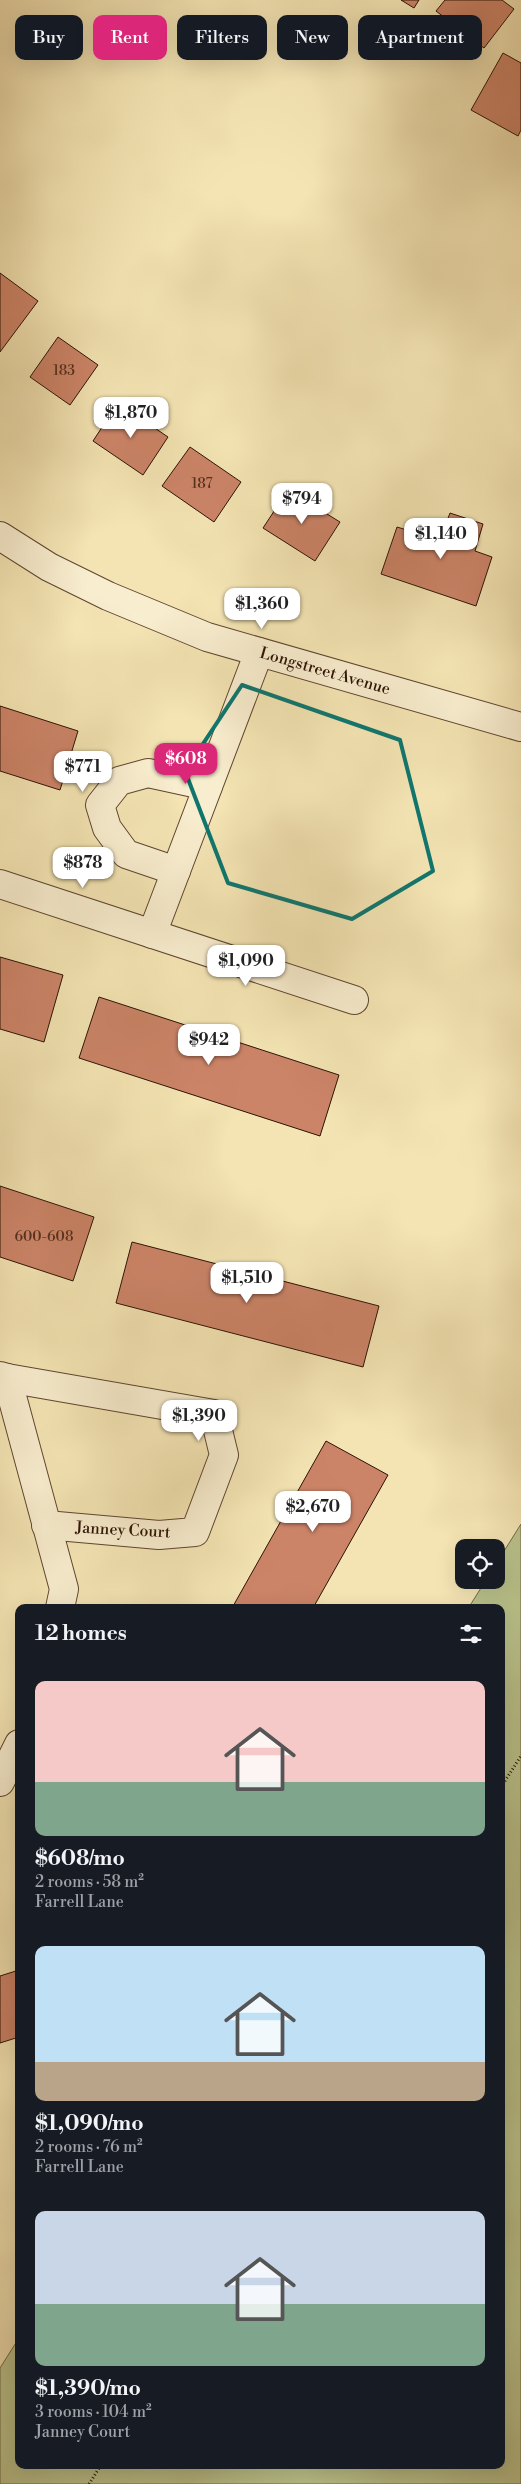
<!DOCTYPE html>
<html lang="en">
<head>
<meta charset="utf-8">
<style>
	:root { --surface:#171b24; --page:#242831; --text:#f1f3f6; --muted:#9ea1a6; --accent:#db2777 }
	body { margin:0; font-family:"Libre Bodoni",serif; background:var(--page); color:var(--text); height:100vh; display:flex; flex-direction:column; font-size:19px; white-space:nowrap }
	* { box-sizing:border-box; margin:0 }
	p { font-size:16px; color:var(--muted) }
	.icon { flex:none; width:28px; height:28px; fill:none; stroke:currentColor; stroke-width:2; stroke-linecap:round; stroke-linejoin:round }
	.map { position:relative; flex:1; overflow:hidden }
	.sheet { position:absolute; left:15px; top:1604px; width:490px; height:865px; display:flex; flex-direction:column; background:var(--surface); border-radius:10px; box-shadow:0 5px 20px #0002 }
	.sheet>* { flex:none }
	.banner { position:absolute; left:15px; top:15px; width:491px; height:45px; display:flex; gap:10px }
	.tools { position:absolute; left:455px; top:1539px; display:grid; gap:10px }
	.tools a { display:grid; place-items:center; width:50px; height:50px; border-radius:10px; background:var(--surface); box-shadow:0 5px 20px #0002; font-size:25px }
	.price { position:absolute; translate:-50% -42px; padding:0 11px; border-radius:10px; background:#fff; color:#222; font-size:16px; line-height:32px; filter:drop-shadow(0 1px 2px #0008) }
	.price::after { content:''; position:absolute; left:50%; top:30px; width:15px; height:11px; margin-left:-8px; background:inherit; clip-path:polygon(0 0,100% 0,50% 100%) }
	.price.selected { background:var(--accent); color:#fff }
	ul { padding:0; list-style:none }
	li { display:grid; align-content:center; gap:10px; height:265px; padding:0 20px }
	li span { display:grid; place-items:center; height:155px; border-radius:10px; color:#555 }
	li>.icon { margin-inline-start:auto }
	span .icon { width:90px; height:90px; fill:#fffc; stroke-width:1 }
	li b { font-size:21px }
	h2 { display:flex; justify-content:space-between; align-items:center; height:60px; padding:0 20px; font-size:21px }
	.chip { padding:0 18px; border-radius:10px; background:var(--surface); box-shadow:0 5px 20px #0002; font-size:18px; line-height:45px }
	.chip.selected { background:var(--accent); color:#fff }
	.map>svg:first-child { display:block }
</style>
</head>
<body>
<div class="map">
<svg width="521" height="2484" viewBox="0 0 521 2484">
	<rect width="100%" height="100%" fill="#f4e4b3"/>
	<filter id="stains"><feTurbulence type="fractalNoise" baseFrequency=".004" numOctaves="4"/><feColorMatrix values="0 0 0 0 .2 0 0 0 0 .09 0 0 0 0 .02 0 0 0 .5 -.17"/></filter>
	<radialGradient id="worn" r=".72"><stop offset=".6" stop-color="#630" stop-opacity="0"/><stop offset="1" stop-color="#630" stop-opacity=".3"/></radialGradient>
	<!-- green -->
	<path fill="#bbc48d" stroke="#746b48" d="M521,1524V2484H0V2368L19,2338V2465H501V1608L469,1607L486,1580H496V1564Z"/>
	<!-- building -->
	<g fill="#cc8468" stroke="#2c1204">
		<path d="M401,0H419L414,8Z"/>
		<path d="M445,0H502L514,9L484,48L436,11Z"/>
		<path d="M503,53L521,63V130L518,136L471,110Z"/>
		<path d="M0,273L38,301L0,352Z"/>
		<path d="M58,337L98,365L70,405L30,377Z"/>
		<path d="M118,403L168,437L143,475L93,441Z"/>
		<path d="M190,447L241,482L214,522L162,486Z"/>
		<path d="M288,490L340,522L315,561L263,528Z"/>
		<path d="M450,513L483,524L475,551L492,557L476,606L381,574L397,527L433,538L438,523L445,526Z"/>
		<path d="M0,706L78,731L60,790L0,771Z"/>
		<path d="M0,957L63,975L44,1042L0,1029Z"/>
		<path d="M99,997L339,1075L320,1136L79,1058Z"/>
		<path d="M0,1186L94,1217L73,1281L0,1257Z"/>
		<path d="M132,1242L379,1306L363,1367L116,1303Z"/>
		<path d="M326,1441L388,1475L313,1608H232Z"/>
		<path d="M19,1970V2037L0,2043V1976Z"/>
	</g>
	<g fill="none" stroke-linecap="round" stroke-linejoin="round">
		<!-- street casing -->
		<g stroke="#5e4630" stroke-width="30">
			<g id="street">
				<path d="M0,536L49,567L108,596L207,637L521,727"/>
				<path d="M176,871L126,854L107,828L100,805L119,781L148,773L208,786"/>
				<path d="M0,884L354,1000"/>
				<path d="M152,934L259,652"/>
				<path d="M0,1376L7,1378L64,1589L60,1608"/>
				<path d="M7,1378L214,1414L224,1455L195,1532L159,1535L46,1525"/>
				<path d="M0,1782L19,1744"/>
			</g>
		</g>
		<!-- path -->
		<g stroke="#2c1204" stroke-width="3" stroke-dasharray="1 2.5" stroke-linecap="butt">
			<path d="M501,1787L521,1756"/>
			<path d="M89,2484L101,2465"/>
		</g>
		<!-- street -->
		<use href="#street" stroke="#f8edce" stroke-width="28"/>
	</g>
	<!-- marked area -->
	<path fill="none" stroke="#0f766e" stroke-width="4" stroke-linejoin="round" d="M242,685L400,740L433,871L352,919L228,883L185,771Z"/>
	<g text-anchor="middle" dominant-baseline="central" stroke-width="5" stroke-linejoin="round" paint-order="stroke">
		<!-- number labels -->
		<g font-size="14" fill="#542e1d">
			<text x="64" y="371">183</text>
			<text x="202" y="484">187</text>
			<text x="44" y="1237">600-608</text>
		</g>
		<!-- street labels -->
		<g font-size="16" fill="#2c1204" stroke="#f8edce">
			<text transform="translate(325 671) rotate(16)">Longstreet Avenue</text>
			<text transform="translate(123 1530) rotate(3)">Janney Court</text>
		</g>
	</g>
	<rect width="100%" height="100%" filter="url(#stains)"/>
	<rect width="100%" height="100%" fill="url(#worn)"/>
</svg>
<div class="tools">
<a><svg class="icon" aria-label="locate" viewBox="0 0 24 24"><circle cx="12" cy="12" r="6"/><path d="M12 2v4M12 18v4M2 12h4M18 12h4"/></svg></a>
</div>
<b class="price" style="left:131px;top:439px">$1,870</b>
<b class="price" style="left:302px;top:525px">$794</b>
<b class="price" style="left:441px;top:560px">$1,140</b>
<b class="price" style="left:262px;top:630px">$1,360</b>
<b class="price selected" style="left:186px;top:785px">$608</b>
<b class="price" style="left:83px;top:793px">$771</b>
<b class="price" style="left:83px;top:889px">$878</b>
<b class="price" style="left:246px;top:987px">$1,090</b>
<b class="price" style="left:209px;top:1066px">$942</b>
<b class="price" style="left:247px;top:1304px">$1,510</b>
<b class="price" style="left:199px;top:1442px">$1,390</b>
<b class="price" style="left:313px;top:1533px">$2,670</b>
<div class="banner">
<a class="chip">Buy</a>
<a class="chip selected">Rent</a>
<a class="chip">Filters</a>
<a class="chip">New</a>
<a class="chip">Apartment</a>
</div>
<section class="sheet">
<h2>12 homes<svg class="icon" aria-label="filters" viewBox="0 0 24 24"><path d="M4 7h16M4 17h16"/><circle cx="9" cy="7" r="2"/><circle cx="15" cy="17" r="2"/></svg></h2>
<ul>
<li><span style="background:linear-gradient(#f6c9c9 65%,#7fa58c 0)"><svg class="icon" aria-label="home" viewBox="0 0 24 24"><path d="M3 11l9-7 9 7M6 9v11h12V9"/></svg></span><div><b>$608/mo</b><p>2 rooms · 58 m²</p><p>Farrell Lane</p></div></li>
<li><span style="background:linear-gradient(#bfe0f5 75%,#b9a48a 0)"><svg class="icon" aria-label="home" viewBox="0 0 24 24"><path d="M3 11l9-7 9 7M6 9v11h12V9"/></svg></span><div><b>$1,090/mo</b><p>2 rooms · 76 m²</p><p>Farrell Lane</p></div></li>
<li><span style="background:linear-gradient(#c9d6e8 60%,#7fa58c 0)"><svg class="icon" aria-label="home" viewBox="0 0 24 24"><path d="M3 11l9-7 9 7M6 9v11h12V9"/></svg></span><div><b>$1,390/mo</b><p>3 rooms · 104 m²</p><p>Janney Court</p></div></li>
</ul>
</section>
</div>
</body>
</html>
